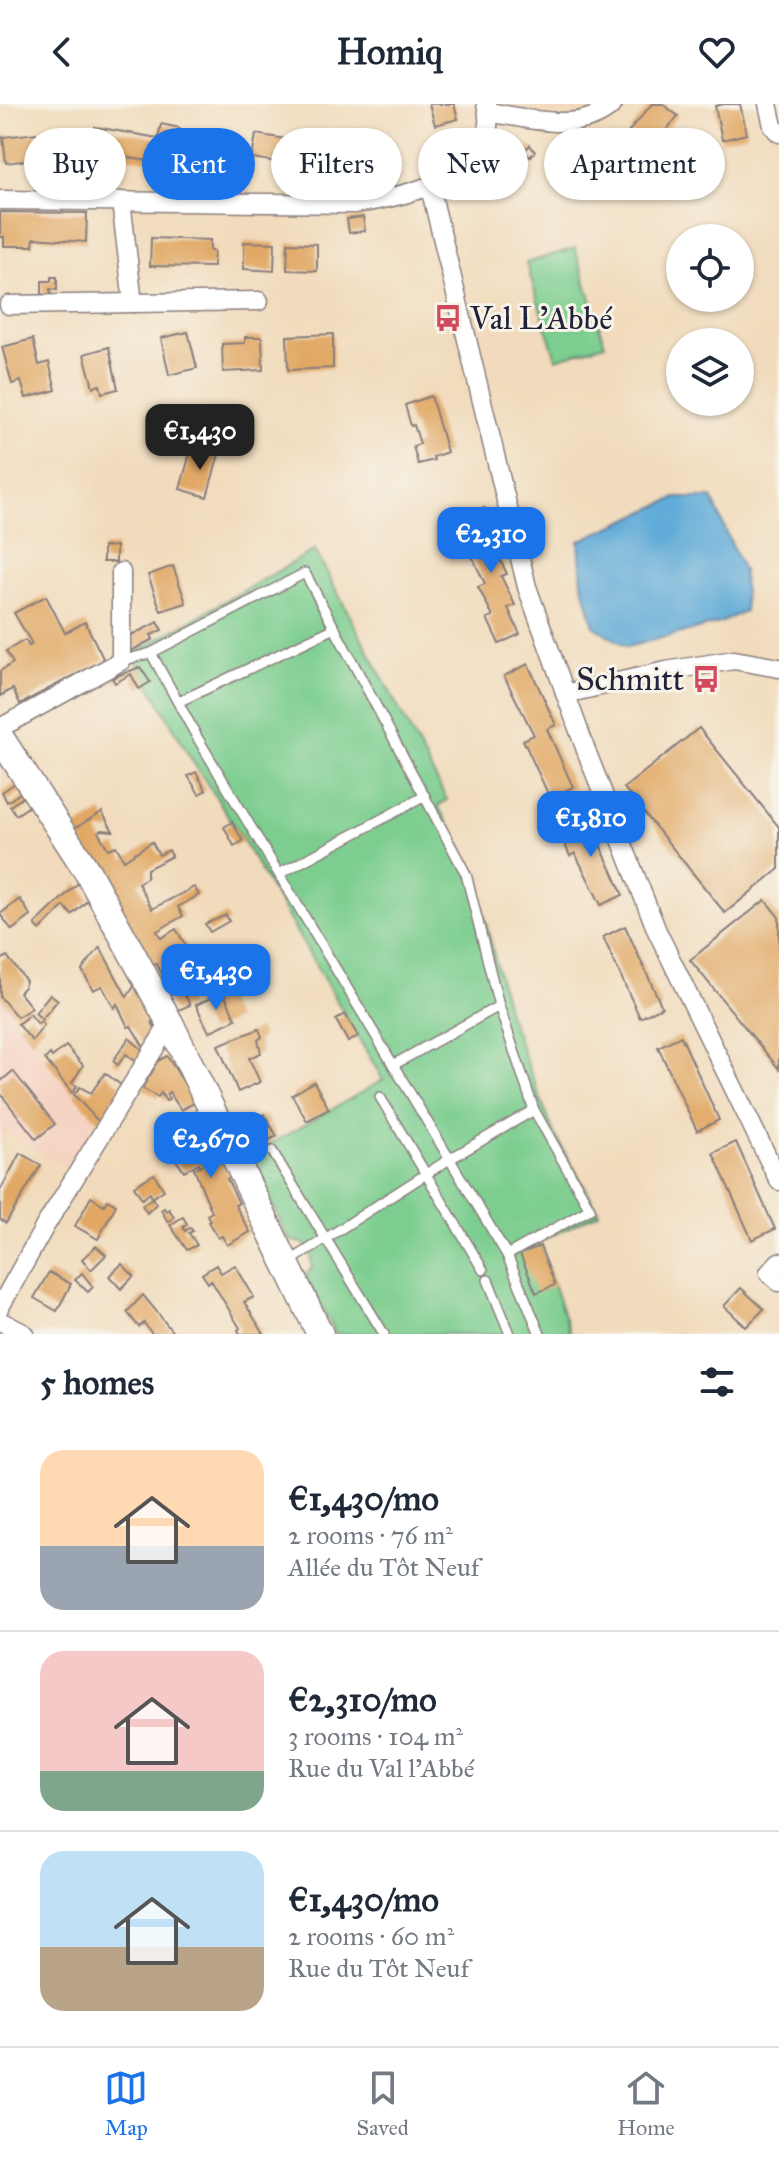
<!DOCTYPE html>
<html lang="en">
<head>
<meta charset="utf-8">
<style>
	:root { --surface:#fff; --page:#f2f2f3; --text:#1f2937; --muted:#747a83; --line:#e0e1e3; --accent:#1a73e8 }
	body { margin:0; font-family:"IM FELL Great Primer",serif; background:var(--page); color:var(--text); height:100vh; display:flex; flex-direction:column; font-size:30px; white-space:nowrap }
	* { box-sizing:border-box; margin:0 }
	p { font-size:26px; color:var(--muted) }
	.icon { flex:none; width:44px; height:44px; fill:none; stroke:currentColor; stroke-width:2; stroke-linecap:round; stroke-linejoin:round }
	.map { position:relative; height:1230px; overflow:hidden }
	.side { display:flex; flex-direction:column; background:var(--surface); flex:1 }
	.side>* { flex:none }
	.top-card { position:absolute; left:24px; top:24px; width:732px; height:72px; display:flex; gap:16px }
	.buttons { position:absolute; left:666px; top:120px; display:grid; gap:16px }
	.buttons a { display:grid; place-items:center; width:88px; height:88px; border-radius:50%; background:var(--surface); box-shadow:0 2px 6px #0004; font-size:40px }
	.price { position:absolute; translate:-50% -68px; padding:0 18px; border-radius:16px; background:var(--accent); color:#fff; font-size:26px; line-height:52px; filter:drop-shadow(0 2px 4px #0008) }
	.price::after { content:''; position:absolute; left:50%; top:48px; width:24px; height:18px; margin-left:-12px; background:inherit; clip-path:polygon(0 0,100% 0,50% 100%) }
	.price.on { background:#222; color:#fff }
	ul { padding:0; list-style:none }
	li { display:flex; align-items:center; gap:24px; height:200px; padding:0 40px }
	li+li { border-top:2px solid var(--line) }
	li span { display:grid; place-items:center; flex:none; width:224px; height:160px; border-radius:24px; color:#555 }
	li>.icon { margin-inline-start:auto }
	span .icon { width:96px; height:96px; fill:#fffc; stroke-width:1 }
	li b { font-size:34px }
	h2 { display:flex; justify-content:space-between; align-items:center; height:96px; padding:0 40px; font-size:34px }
	.tag { padding:0 28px; border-radius:36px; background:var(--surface); box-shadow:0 2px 6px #0004; font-size:28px; line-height:72px }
	.tag.on { background:var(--accent); color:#fff }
	header { display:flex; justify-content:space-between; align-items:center; height:104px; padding:0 40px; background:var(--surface); font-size:36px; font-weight:700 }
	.menu { display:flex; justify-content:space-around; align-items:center; height:112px; border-top:2px solid var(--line); background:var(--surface); font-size:22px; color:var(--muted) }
	.menu a { display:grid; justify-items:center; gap:4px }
	.menu .on { color:var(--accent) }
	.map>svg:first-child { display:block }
</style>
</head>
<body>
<header><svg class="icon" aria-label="back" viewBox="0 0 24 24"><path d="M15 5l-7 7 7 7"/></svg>Homiq<svg class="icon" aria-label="heart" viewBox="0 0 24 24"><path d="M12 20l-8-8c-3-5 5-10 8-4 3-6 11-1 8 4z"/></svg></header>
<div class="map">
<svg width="779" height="1230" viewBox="0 0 779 1230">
	<rect width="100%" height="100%" fill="#f7f3e8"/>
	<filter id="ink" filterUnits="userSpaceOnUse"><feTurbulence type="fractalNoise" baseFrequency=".0125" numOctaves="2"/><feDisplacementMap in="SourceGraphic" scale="16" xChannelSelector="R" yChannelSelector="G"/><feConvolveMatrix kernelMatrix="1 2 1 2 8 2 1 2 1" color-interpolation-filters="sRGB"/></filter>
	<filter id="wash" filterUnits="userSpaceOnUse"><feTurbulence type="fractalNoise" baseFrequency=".006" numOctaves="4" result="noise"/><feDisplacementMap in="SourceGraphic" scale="32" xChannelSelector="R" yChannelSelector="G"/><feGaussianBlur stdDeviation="1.8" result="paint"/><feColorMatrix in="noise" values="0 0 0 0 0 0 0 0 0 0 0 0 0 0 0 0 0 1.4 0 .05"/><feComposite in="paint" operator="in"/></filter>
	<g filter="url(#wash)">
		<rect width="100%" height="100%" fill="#f1dbbc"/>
		<!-- built -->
		<path fill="#f5d3c2" d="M0,893L13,908L9,910L68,985L95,1013L96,1017L68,1064L13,1033L7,1026L0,1036Z"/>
		<!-- green -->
		<g fill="#7bcd8f" stroke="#4e7865" stroke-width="2">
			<path d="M575,144L605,240L556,255L526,159Z"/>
			<path d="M315,446L447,696L438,702L473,766L508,909L553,1027L599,1108L539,1138L570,1230H336L305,1171L312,1164L311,1152L303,1139L289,1136L250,1052L383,976L232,718L190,653L132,550Z"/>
		</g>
		<!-- water -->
		<path fill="#60abd8" stroke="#41668a" stroke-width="2" d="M675,394H712L743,467L745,507L720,519L627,543L594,522L582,479L579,437Z"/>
		<g id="blocks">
			<!-- building -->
			<g fill="#e1a764">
				<path d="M429,0H454L458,15L435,21Z"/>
				<path d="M652,0H663L678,12L651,45L629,27Z"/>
				<path d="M724,0H740L747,30L722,36L715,2Z"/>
				<path d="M161,20L180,24L177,38L221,45L218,69L91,47L95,23L158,34Z"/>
				<path d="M36,29L39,55L6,59L3,33Z"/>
				<path d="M256,30L337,44L339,39L346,40L348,46L358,48L354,71L252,54Z"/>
				<path d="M530,41L535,48L530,53L524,47Z"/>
				<path d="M503,61L513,71L501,83L491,71Z"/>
				<path d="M682,76L696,85L691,94L676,86Z"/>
				<path d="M0,108L87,109L86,138L34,134L33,142H4V133H0Z"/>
				<path d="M363,113L365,127L349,129L347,115Z"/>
				<path d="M151,134L210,136V147H214L213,163L150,162Z"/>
				<path d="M244,138L275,139L274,167L244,165Z"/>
				<path d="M288,139L317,140V167L287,166Z"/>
				<path d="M51,173H57V186L50,185L51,192H42V177H51Z"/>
				<path d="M188,228L197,264L169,271L161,234Z"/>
				<path d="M333,230V264L288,266L287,232Z"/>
				<path d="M245,233H262L263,266L223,268L222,240L245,239Z"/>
				<path d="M33,235L39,261L49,258L56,286L26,294L21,277L12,280L2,243Z"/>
				<path d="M109,243L118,285L102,289L100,281L93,283L84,250Z"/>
				<path d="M431,292L447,348L433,353L434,356L418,360L413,342L420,340L414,321L411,322L405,301Z"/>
				<path d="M192,342L219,350L207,393L180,385Z"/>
				<path d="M484,404L498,435L492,438L507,470L501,472L515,501L508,504L520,530L499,540L487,514L493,512L478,483L485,480L470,448L476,445L461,414Z"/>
				<path d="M116,442V458H103V443Z"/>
				<path d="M173,462L186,499L161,507L148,471Z"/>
				<path d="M46,492L65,529L85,518L104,556L20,600L13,585L0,592V567L13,559L6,547L25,536L29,542L32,540L14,509Z"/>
				<path d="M158,518L162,526L151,531L153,535L131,547L123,535Z"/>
				<path d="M528,560L556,621L547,625L573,683L550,694L523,636L534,631L504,572Z"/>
				<path d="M140,563L150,578L139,585L131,570L115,579L112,574Z"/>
				<path d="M699,624L779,723V765L725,809L624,684Z"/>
				<path d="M196,668L206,686L199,690L188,672Z"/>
				<path d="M17,678L23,687L7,698L2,688Z"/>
				<path d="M25,692L31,701L16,711L10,702Z"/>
				<path d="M102,708L113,727L102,726L98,728L108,745L116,742L124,756L152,738L159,751L169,746L172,752L147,765V774L138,779L152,805L194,783L199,791L178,803L183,812L157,827L161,834L176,825L200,865L178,877L190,901L174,908L163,886L169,882L156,859L151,862L75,724Z"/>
				<path d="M587,712L623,791L601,801L575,749L570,752L558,725Z"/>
				<path d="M232,718L243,737L234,742L224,723Z"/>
				<path d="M78,779L89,795L72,811L64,802L40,826L35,820Z"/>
				<path d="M20,795L31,812L12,826L0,810Z"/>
				<path d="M765,796L779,813V965L690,856Z"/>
				<path d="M226,811L229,817L210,828L205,820Z"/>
				<path d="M625,822L662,903L640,914L603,833Z"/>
				<path d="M100,843L127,893L137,878L157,915L152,918L157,928L145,945L131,922L128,923L117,900L114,904L102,882L93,886L82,866Z"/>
				<path d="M7,852L26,877L24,883L19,888L32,904L17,913L0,893V857Z"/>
				<path d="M223,888L236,915L209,928L196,901Z"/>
				<path d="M50,890L58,896L42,915L35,909Z"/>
				<path d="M30,910L38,920L41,917L44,921L32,937L18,920Z"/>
				<path d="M345,910L358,932L348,938L336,916Z"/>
				<path d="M259,925L262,933L258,936L261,949L249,954L260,978L238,988L218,941Z"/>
				<path d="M681,932L719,1016L697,1027L658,943Z"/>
				<path d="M129,934L144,947L136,958L126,950L118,961L113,957Z"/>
				<path d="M66,942L83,961L72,979L77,982L72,989L45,955L50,950L52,953Z"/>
				<path d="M167,952L196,998L181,1006L169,988L166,990L169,995L166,997L161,989L158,993L142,984L154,965L152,960Z"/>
				<path d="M13,967L55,1020L36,1035L0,989V978Z"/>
				<path d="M105,969L121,981L99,1018L74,991L80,983L91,989Z"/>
				<path d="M314,978L329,1005L307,1017L292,991Z"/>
				<path d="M264,1010L270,1019L252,1030L246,1020Z"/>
				<path d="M198,1014L227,1067L230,1074L227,1075L239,1099L235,1101L250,1128L227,1141L222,1132L218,1134L208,1118L210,1117L207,1111L212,1108L194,1065L201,1062L199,1059L184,1067L176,1056L182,1052L170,1027Z"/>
				<path d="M271,1022L277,1032L258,1042L253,1033Z"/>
				<path d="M736,1038L775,1125L752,1136L713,1049Z"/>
				<path d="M20,1049L41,1061L6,1119L0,1115V1087Z"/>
				<path d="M154,1070L164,1086L152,1094L150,1089L142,1095L134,1082Z"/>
				<path d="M91,1093L104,1101L107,1096L116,1101L98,1135L75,1122Z"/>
				<path d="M152,1094L156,1100L147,1109L142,1101Z"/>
				<path d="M164,1104L166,1107L169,1105L174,1113L168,1118L161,1106Z"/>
				<path d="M183,1113L187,1120L183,1123L185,1127L190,1124L193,1127L189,1129L197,1141L187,1146L170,1121Z"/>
				<path d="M96,1142L106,1151L91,1166L82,1155Z"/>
				<path d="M540,1142L555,1181L536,1189L520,1150Z"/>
				<path d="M122,1160L134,1172L121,1185L109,1172Z"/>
				<path d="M216,1161L221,1169L235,1161L254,1193L244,1198L264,1230H240L238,1226L240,1224L211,1176L208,1179L202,1170Z"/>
				<path d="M49,1168L71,1180L57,1207L34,1194Z"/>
				<path d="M82,1169L93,1183L88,1188L75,1176Z"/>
				<path d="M741,1184L764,1205L746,1223L724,1202Z"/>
				<path d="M143,1191L157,1208L174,1230H152L144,1219L139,1223L127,1208Z"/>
			</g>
		</g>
	</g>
	<g filter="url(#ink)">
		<use href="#blocks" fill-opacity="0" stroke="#8a7e7c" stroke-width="2"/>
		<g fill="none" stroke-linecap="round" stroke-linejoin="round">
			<!-- lane casing -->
			<g stroke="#8a7e7c" stroke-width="12">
				<g id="lane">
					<path d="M305,469L466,770L499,902L534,1006L590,1105L507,1151L197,633L151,549Z"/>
					<path d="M121,557L151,549"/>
					<path d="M178,598L335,524"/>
					<path d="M279,770L425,692"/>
					<path d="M393,961L499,902"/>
					<path d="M380,993L483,1166"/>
					<path d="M272,1047L384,1230"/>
					<path d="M507,1151L540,1230"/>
					<path d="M289,1158L448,1056L534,1006"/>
					<path d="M488,1176L510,1230"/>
				</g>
			</g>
			<!-- street casing -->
			<g stroke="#8a7e7c" stroke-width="21">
				<g id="street">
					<path d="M768,0L773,22L779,29"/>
					<path d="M488,8C527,14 582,31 613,0"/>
					<path d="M430,83L527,483L587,649L657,827L779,1077"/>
					<path d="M0,96L354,100C404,93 505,72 486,0"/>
					<path d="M121,97L133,199"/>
					<path d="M9,201L259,197"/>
					<path d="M565,590L666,567L734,556L779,564"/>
					<path d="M0,624L121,557V468"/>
					<path d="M779,1158L769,1169L779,1178"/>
					<path d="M0,1203L45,1122L170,919"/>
					<path d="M0,1217L25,1230"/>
				</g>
			</g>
			<!-- secondary casing -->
			<g stroke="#8a7e7c" stroke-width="29">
				<path id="secondary" d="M0,633L87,767L170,919L320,1230"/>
			</g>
			<!-- lane -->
			<use href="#lane" stroke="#fff" stroke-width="9"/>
			<!-- street -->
			<use href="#street" stroke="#fff" stroke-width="18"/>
			<!-- secondary -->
			<use href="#secondary" stroke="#fff" stroke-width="26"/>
		</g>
	</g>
	<!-- icons -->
	<defs>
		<g id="bus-bare" transform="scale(2.16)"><path d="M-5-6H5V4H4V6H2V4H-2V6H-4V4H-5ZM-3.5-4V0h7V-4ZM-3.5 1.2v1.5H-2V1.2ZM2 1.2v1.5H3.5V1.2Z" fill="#d1495b" stroke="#f7f3e8" stroke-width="2.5" paint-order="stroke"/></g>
	</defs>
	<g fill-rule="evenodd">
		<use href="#bus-bare" x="448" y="214"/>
		<use href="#bus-bare" x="706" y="575"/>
	</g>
	<g text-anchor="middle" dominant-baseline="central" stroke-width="6" stroke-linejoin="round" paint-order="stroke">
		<!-- poi labels -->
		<g font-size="32" fill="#22223b" stroke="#f7f3e8" text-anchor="start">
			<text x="470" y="214">Val L'Abbé</text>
			<text x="684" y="575" text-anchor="end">Schmitt</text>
		</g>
	</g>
</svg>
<div class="buttons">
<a><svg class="icon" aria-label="locate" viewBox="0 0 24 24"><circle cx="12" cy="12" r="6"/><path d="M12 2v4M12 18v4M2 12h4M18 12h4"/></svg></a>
<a><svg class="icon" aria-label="layers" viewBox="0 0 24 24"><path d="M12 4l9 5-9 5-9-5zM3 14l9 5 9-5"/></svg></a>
</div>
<b class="price on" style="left:200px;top:368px">€1,430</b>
<b class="price" style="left:491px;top:471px">€2,310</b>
<b class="price" style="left:591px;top:755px">€1,810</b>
<b class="price" style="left:216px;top:908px">€1,430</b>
<b class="price" style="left:211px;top:1076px">€2,670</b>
<div class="top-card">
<a class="tag">Buy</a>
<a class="tag on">Rent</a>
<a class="tag">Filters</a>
<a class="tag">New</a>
<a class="tag">Apartment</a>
</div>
</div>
<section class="side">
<h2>5 homes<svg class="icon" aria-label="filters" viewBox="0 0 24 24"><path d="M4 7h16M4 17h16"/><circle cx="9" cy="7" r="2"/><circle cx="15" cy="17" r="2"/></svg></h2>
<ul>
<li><span style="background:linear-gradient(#ffd9b3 60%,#9aa5b1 0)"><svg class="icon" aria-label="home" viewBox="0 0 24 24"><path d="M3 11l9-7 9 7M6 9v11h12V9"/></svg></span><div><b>€1,430/mo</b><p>2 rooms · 76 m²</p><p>Allée du Tôt Neuf</p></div></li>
<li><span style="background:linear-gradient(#f6c9c9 75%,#7fa58c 0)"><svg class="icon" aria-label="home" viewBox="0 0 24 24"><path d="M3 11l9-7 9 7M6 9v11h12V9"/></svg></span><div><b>€2,310/mo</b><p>3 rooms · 104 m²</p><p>Rue du Val l'Abbé</p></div></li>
<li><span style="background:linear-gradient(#bfe0f5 60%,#b9a48a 0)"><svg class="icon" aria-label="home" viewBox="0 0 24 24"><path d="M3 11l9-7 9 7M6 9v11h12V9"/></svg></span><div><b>€1,430/mo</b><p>2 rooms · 60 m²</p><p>Rue du Tôt Neuf</p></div></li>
</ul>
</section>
<nav class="menu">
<a class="on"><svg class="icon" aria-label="map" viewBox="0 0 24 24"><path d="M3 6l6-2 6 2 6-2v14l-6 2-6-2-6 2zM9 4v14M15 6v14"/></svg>Map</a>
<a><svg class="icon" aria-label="saved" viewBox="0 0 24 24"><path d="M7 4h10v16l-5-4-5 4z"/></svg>Saved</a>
<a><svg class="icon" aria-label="home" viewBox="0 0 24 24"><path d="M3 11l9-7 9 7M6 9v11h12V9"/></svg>Home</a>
</nav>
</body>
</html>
